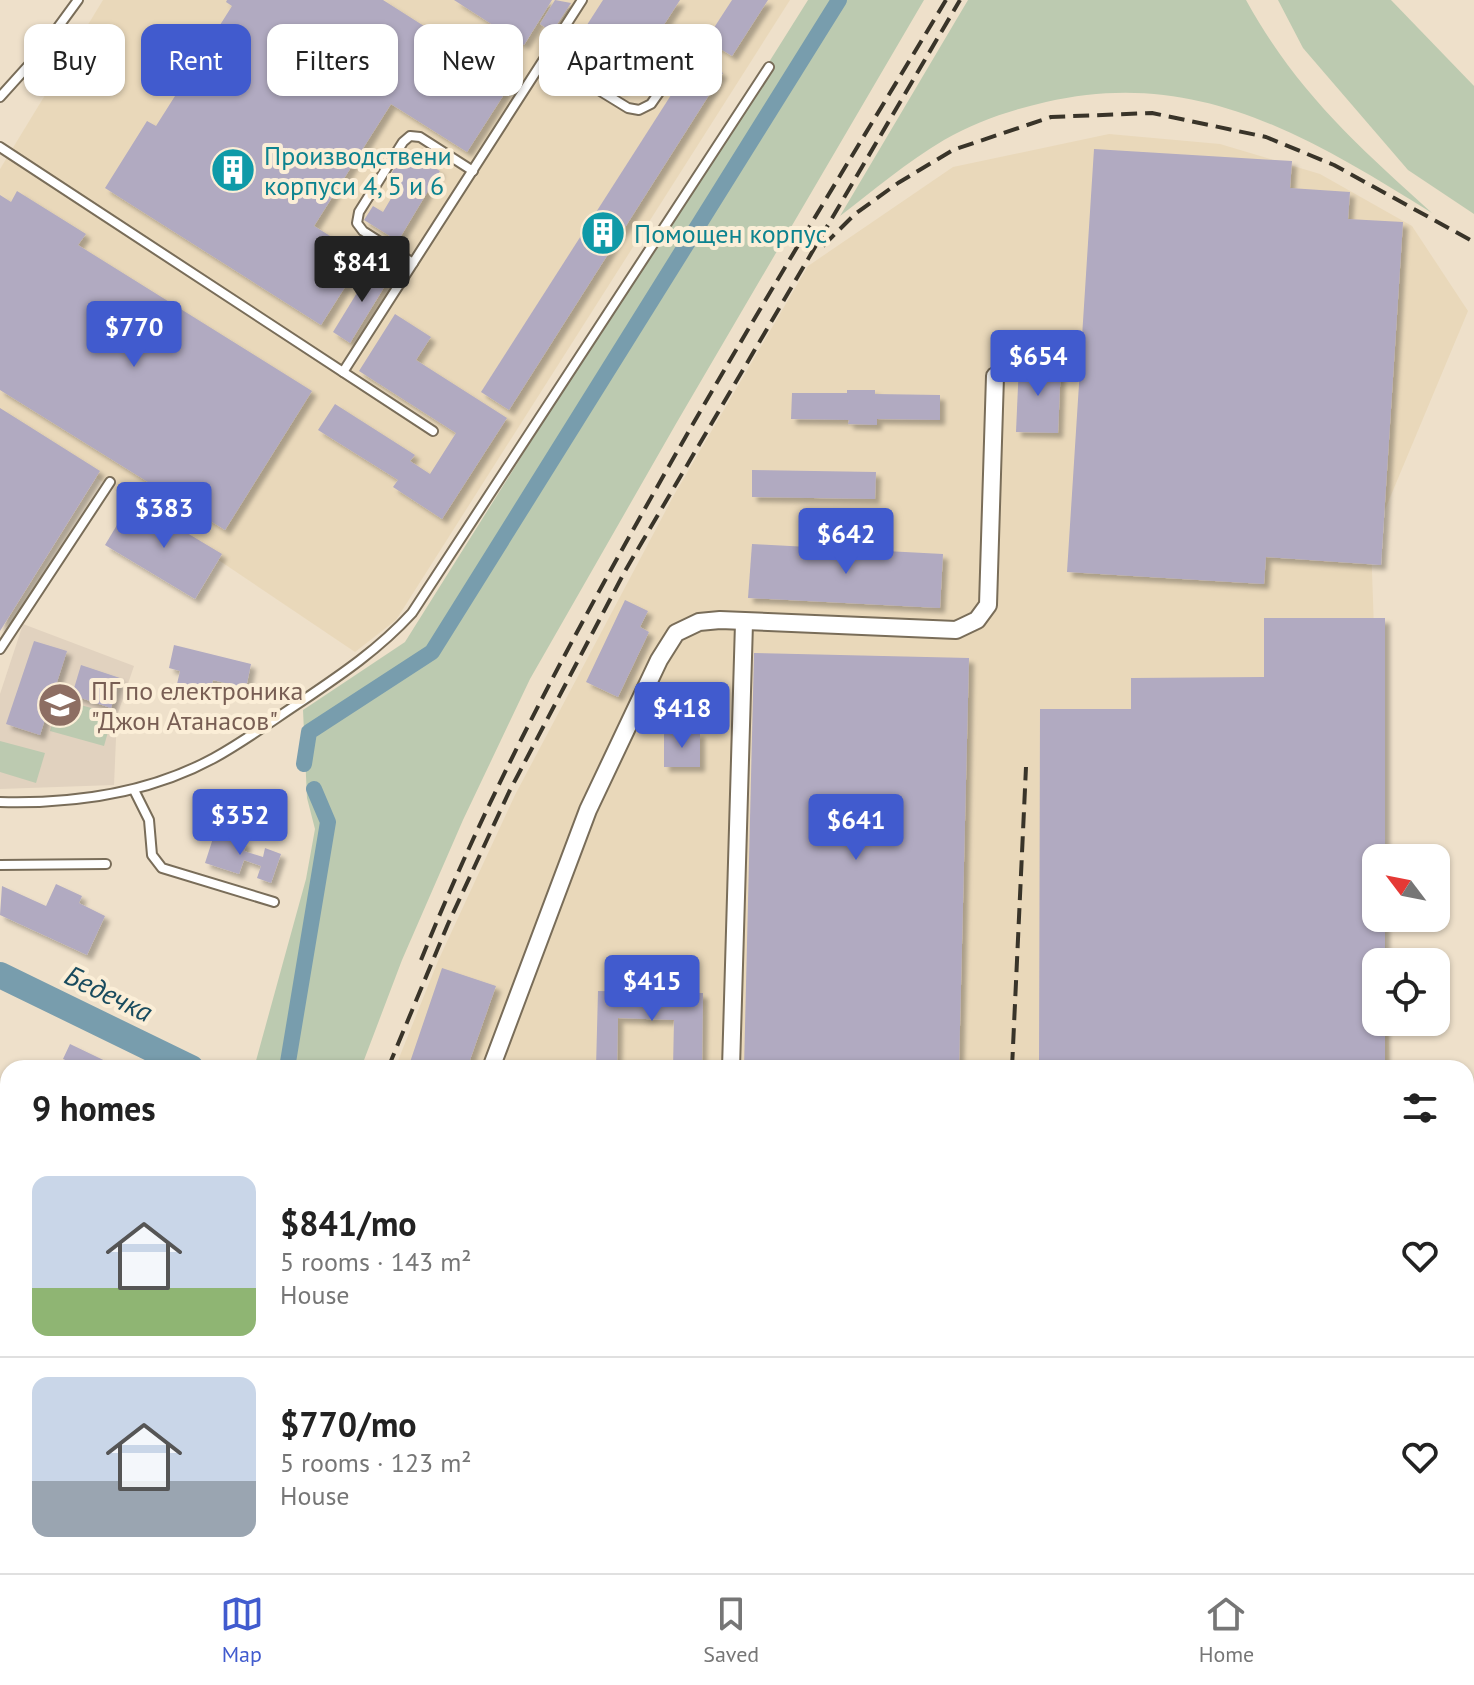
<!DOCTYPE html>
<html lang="en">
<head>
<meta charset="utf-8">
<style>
	:root { --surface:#fff; --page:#f2f2f2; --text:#222; --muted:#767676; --line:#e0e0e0; --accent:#415bce }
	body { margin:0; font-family:"PT Sans",sans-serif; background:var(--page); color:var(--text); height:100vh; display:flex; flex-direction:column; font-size:30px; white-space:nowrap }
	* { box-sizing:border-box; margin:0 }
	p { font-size:26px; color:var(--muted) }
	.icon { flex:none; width:44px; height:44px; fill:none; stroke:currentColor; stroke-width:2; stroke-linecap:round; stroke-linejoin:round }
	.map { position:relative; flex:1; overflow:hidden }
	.details { position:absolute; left:0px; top:1060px; width:1474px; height:514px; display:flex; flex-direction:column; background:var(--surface); border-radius:24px 24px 0 0; box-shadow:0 2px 6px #0004 }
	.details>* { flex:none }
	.hud { position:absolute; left:24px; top:24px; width:800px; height:72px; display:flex; gap:16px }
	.needle { width:52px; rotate:302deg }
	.controls { position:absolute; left:1362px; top:844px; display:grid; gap:16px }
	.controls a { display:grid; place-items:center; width:88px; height:88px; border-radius:16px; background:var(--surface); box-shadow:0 2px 6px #0004; font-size:40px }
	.price { position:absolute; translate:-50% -68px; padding:0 18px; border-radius:8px; background:var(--accent); color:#fff; font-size:26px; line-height:52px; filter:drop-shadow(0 2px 4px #0008) }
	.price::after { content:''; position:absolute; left:50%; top:48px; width:24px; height:18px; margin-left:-12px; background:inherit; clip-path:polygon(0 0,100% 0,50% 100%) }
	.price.current { background:#222; color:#fff }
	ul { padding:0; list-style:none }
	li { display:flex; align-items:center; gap:24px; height:200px; padding:0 32px }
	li+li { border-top:2px solid var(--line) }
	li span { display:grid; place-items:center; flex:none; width:224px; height:160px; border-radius:16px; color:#555 }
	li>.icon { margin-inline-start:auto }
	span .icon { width:96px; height:96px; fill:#fffc; stroke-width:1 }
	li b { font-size:34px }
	h2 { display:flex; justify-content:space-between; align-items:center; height:96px; padding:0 32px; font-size:34px }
	.tag { padding:0 28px; border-radius:16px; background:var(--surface); box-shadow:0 2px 6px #0004; font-size:28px; line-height:72px }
	.tag.current { background:var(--accent); color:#fff }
	.tab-bar { display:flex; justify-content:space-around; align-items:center; height:112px; border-top:2px solid var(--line); background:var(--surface); font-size:22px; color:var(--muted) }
	.tab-bar a { display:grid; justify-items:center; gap:4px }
	.tab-bar .current { color:var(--accent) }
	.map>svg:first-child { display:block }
</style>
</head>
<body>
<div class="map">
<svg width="1474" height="1573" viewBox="0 0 1474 1573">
	<defs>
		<filter id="shadow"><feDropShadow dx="5" dy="5" stdDeviation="2" flood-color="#0004"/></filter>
	</defs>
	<rect width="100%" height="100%" fill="#eee0ca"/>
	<!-- built -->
	<g fill="#e9d8ba">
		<path d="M103,0H790L396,620L355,652L0,413V169Z"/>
		<path d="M1109,134L1220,144L1320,174L1412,226L1468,311L1371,543L1382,858H1376V918H1385L1386,962H1376V1022H1388L1390,1068H395L438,961L515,795L674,495L808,266L953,167Z"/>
		<path d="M1466,1248L1474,1249V1573H240L242,1566H1466Z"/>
	</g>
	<!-- education -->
	<path fill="#e1d2bf" d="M23,624L134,666L117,716L114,785L0,789V694Z"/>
	<!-- green -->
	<g fill="#bccab0">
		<path d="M808,0H924L677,422L530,679L463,820L402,960L361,1068H254L306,879L315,829L307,798L303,710L405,642Z"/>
		<path d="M968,0H1246C1296,91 1357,145 1432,213C1309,137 1197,67 1046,102C1011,110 975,122 944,140C907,162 874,190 840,216Z"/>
		<path d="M1278,0H1391L1474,86V214L1408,170L1303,48Z"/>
		<path d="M59,699L113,714L104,746L50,731Z"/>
		<path d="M0,741L45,753L36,783L0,772Z"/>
	</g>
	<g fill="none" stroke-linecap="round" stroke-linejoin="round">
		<!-- canal -->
		<g stroke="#789dad" stroke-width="16">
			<path d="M304,764L309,732L432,652L839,0"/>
			<path d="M287,1068L328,822L314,789"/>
		</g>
		<!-- river -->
		<g stroke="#789dad" stroke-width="26">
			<path d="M0,975L191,1068"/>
			<path d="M1466,1186H1474"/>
		</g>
	</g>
	<!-- building -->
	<g fill="#b1aac1" filter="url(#shadow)">
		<path d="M227,0H383L512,82L467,152L391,104L314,226L364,257L321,325L105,188L147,121L156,126L232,6L226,2Z"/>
		<path d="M454,0H552L524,45Z"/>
		<path d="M555,0L571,3L552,32L540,24Z"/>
		<path d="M603,0H680L621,91L567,56Z"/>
		<path d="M732,0H768L732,56L706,40Z"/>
		<path d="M696,56L723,73L509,410L481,392Z"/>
		<path d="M1094,149L1292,161L1290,188L1350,192L1348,219L1403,222L1381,565L1266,557L1264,584L1067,572Z"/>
		<path d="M416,157L440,171L398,241L364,220L373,206L383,212L399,185L388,179L400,159L411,166Z"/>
		<path d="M17,191L86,234L78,245L312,391L225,530L0,390V195L11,202Z"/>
		<path d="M374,265L391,276L350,343L333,332Z"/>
		<path d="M395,314L431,337L416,360L507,418L442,519L393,487L398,480L318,430L335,404L415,455L410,461L430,474L456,433L359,371Z"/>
		<path d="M1019,363L1061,364L1058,433L1016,432Z"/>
		<path d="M847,390H875V394L940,395V420L877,419V425L848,424L849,420L791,419L792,393H847Z"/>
		<path d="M0,408L100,471L0,631Z"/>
		<path d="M752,470L876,472L875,499L752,497Z"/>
		<path d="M132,500L222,554L195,599L105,545Z"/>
		<path d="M752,544L943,554L940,608L748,598Z"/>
		<path d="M625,600L648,611L640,627L649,632L618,697L586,682Z"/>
		<path d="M1264,618H1385V858H1376V918H1385V962H1376V1022H1385V1068H1039L1040,709H1131V678L1264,677Z"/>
		<path d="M34,641L67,651L40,735L6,724Z"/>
		<path d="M174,645L251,664L246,688L213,680L210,692L177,684L180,671L169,668Z"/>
		<path d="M754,653L969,658L959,1068H744Z"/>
		<path d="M81,665L120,678L111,708L72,695Z"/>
		<rect x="664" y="732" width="36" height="35"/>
		<path d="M215,832L247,843L244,851L263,857L265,848L281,854L271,883L257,878L261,866L244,860L239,874L205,863Z"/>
		<path d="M56,884L82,896L79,903L105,916L87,955L0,915L2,886L46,906Z"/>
		<path d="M442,968L496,986L470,1060L479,1063L477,1068H408Z"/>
		<path d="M598,991L703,993L702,1068H673L674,1020L618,1018L617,1068H596Z"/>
		<path d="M70,1044L120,1068H83L63,1059Z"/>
		<path d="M0,1269L8,1271V1337L1,1362Z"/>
		<path d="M7,1500H8V1546L0,1544V1523Z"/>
		<path d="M98,1566H131L129,1573H95Z"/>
		<path d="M262,1566H310L308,1573H260Z"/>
		<path d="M514,1566H562L559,1573H517L512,1571Z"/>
	</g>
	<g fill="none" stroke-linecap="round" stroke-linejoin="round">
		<!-- lane casing -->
		<g stroke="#796d59" stroke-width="12">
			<g id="lane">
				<path d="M545,57L628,108L639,110L651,104L690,48"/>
				<path d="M0,97L37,56L78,0"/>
				<path d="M0,147L433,431"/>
				<path d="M413,263L363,231L357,223L359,212L403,142L410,136L420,137L473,171"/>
				<path d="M343,372L582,0"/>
				<path d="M0,649L110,482"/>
				<path d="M134,790L149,820L152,855L162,868L274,902"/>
				<path d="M0,802C74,804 148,794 214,758C245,741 273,720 302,701C342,674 379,649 412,613L769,67"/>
				<path d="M0,865L106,864"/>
				<path d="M0,1115L8,1114"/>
				<path d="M0,1156L8,1150"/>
				<path d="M0,1228L8,1230"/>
				<path d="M0,1452L8,1455"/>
				<path d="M328,1573L330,1566"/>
				<path d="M717,1573L722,1566"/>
				<path d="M1073,1573L1123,1567L1167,1573"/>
			</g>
		</g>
		<!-- street casing -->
		<g stroke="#796d59" stroke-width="20">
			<g id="street">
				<path d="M491,1068L588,810L659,660L676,633L699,622L720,620L956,630L977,620L988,605L995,376"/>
				<path d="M731,1068L744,623"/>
				<path d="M428,1566L431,1573"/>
			</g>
		</g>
		<!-- lane -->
		<use href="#lane" stroke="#fff" stroke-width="8"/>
		<!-- street -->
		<use href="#street" stroke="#fff" stroke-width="16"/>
		<!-- rail -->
		<g stroke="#393429" stroke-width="4" stroke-dasharray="16 8" stroke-linecap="butt">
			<path d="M823,246L855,214L898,183L953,150L1051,117L1152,113L1266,137L1334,165L1474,242"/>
			<path d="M421,960C482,808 558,664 638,521C736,345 842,173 946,0"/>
			<path d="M388,1068L448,924L509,792L625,571L960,0"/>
			<path d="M1012,1068L1026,767"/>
			<path d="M1172,1566L1213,1573"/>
			<path d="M220,1573L222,1566"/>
			<path d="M787,1573L791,1566"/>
			<path d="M845,1573L850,1566"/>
			<path d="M878,1573L884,1566"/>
			<path d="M1007,1573L1053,1566"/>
		</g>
	</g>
	<!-- icons -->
	<defs>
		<g id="building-disc" transform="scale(2.3)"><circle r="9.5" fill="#0f9aa8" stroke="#fbeed7"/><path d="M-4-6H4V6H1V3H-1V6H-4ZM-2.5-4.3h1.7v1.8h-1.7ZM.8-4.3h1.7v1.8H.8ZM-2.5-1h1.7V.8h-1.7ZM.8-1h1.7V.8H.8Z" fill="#fff"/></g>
		<g id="school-disc" transform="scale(2.3)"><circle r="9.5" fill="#8d6e63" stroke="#fbeed7"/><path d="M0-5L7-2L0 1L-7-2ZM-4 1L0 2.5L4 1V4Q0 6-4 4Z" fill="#fff"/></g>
	</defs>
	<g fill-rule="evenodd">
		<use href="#building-disc" x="233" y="170"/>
		<use href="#building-disc" x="603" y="233"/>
		<use href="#school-disc" x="60" y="705"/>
	</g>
	<g text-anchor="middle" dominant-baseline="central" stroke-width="8" stroke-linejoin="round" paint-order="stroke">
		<!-- culture labels -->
		<g font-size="26" fill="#0d838f" stroke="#fbeed7" text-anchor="start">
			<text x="264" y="155">Производствени<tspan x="264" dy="30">корпуси 4, 5 и 6</tspan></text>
			<text x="634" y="233">Помощен корпус</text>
		</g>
		<!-- education labels -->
		<g font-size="26" fill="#785e54" stroke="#fbeed7" text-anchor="start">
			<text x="91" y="690">ПГ по електроника<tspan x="91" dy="30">"Джон Атанасов"</tspan></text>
		</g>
		<!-- water labels -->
		<g font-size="28" font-style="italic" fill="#194b5e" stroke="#fbeed7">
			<text transform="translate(109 993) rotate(26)">Бедечка</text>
		</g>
	</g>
</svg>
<div class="controls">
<a><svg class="needle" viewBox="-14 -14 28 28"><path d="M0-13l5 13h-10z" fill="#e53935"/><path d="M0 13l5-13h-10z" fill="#767676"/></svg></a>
<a><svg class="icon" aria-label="locate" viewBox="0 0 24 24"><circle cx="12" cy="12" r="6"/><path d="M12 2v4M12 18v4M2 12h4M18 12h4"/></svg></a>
</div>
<b class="price current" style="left:362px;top:304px">$841</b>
<b class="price" style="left:134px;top:369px">$770</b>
<b class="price" style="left:1038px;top:398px">$654</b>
<b class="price" style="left:164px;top:550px">$383</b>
<b class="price" style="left:846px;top:576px">$642</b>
<b class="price" style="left:682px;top:750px">$418</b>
<b class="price" style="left:240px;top:857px">$352</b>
<b class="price" style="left:856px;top:862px">$641</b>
<b class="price" style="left:652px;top:1023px">$415</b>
<div class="hud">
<a class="tag">Buy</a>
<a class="tag current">Rent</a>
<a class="tag">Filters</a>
<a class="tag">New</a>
<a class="tag">Apartment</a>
</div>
<section class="details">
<h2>9 homes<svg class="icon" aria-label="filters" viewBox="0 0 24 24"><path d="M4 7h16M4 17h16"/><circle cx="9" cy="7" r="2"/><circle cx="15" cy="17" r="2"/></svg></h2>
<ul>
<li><span style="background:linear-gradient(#c9d6e8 70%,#8fb573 0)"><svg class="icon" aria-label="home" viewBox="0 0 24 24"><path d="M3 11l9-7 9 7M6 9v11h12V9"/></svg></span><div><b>$841/mo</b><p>5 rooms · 143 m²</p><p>House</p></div><svg class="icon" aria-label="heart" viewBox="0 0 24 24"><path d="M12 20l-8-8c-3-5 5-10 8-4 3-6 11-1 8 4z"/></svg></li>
<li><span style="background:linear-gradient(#c9d6e8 65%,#9aa5b1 0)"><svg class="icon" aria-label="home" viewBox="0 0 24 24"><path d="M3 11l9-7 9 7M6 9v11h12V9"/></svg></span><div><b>$770/mo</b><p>5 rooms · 123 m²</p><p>House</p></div><svg class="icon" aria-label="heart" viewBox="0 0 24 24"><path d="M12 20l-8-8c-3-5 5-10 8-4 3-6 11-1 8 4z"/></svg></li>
</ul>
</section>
</div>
<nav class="tab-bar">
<a class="current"><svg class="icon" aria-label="map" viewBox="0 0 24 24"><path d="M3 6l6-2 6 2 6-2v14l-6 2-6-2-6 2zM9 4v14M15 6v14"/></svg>Map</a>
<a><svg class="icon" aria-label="saved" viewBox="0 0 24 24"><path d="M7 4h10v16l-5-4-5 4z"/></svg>Saved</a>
<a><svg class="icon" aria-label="home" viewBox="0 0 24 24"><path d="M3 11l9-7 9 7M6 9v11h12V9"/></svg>Home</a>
</nav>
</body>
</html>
